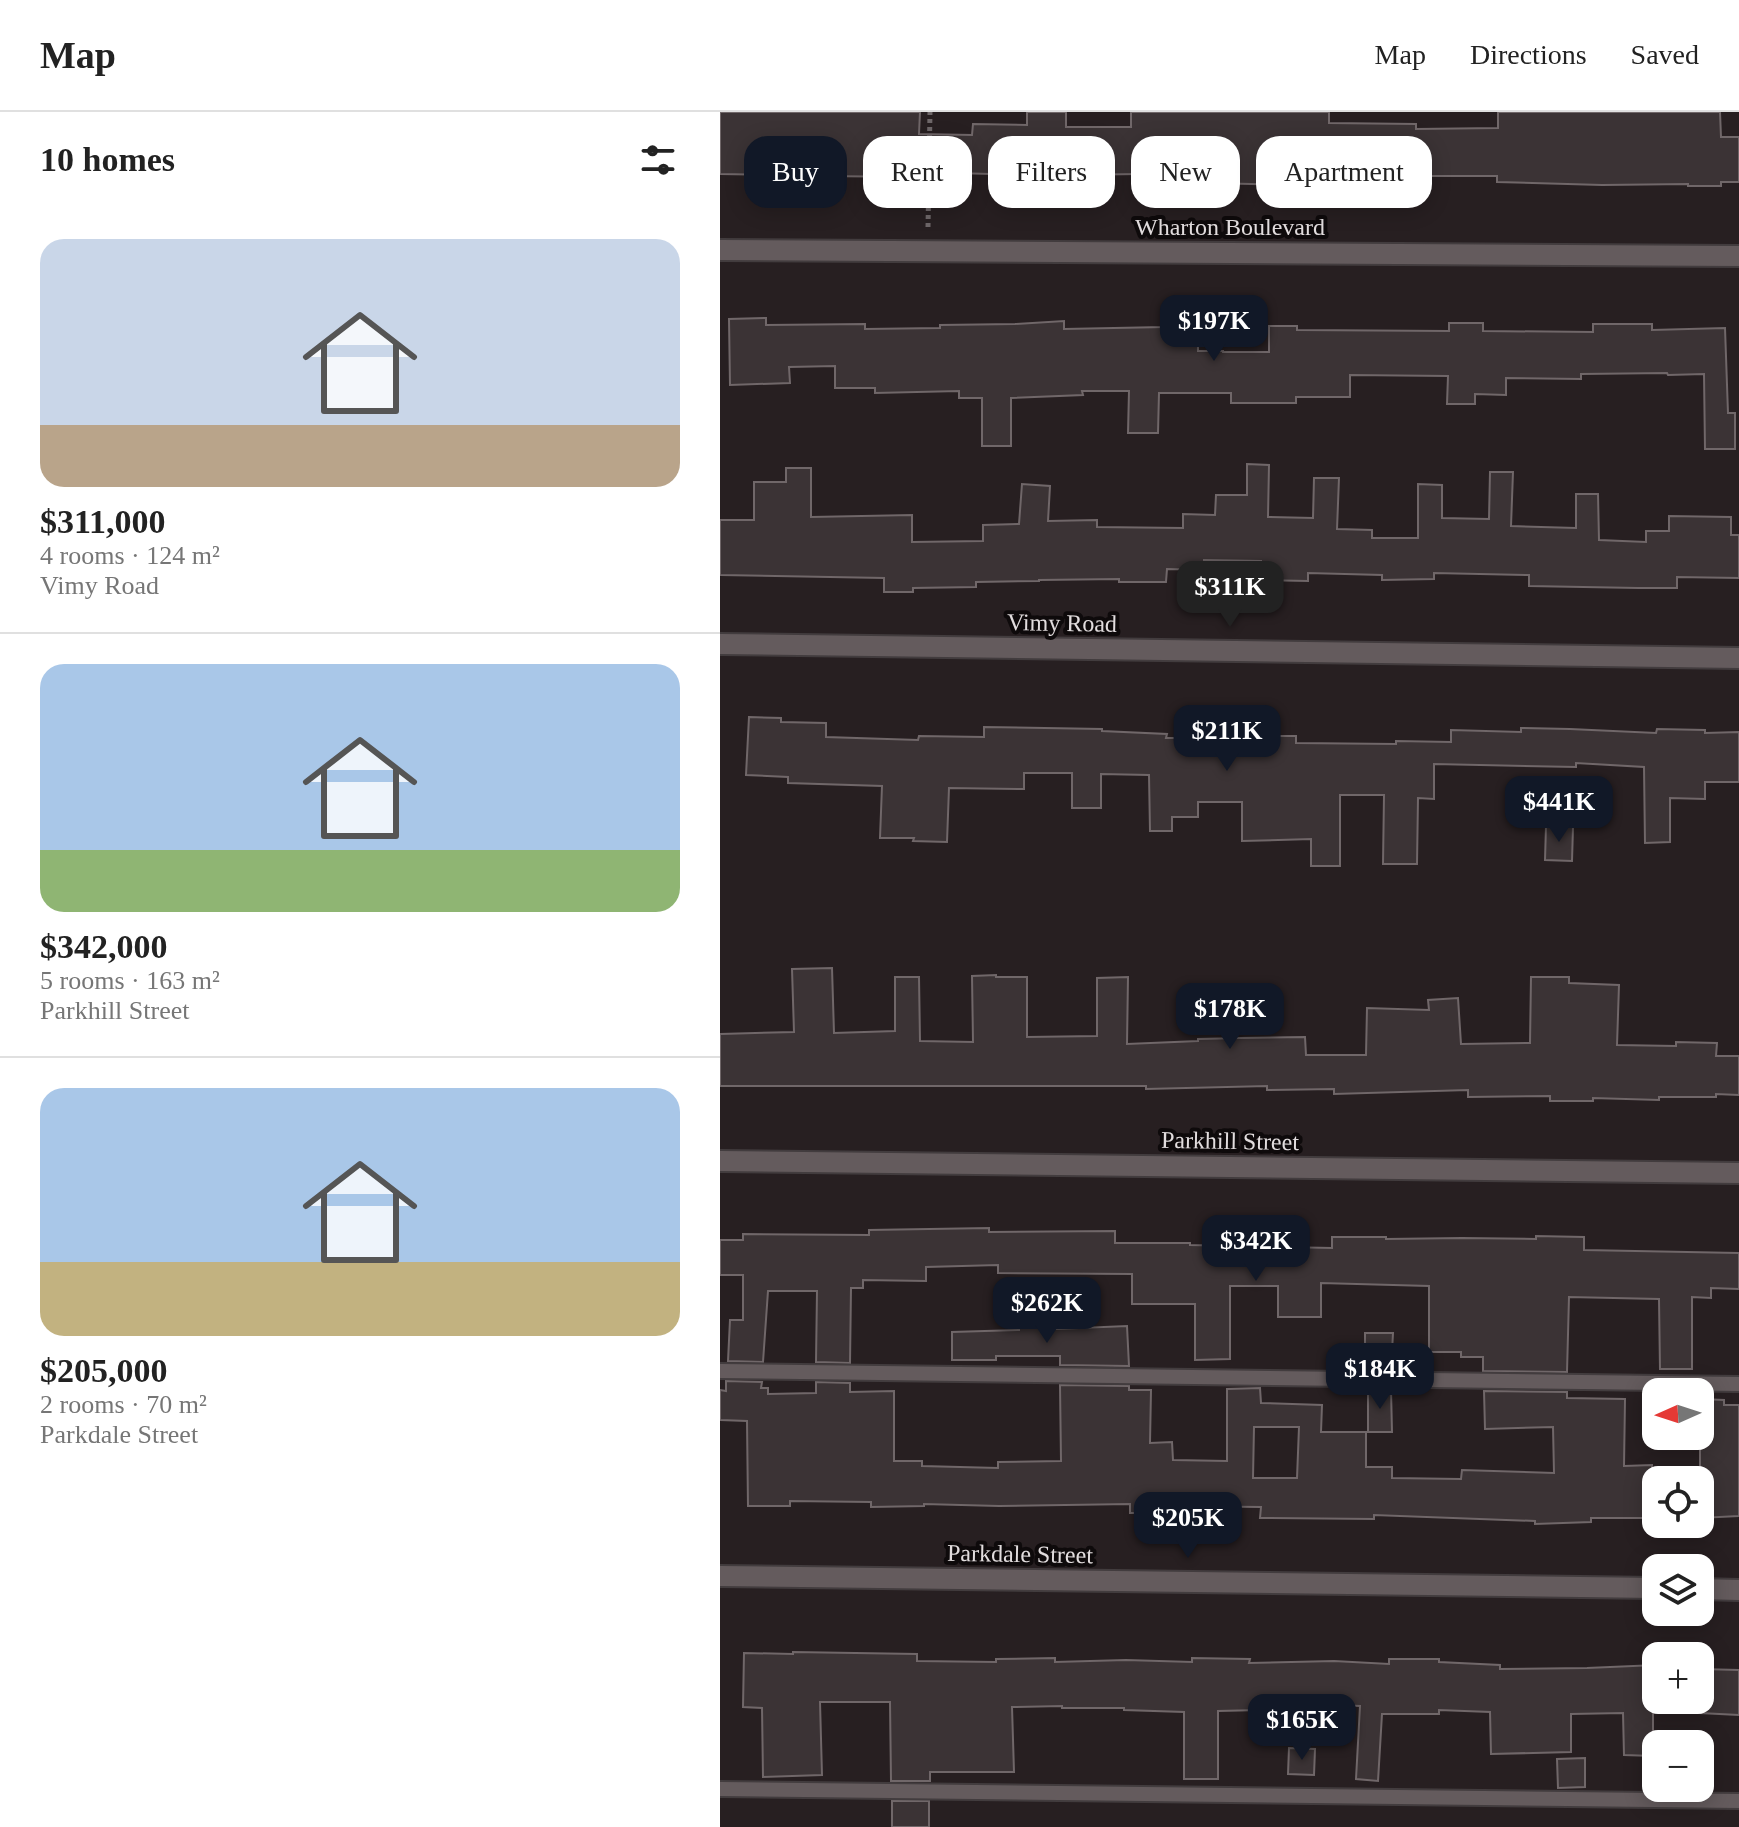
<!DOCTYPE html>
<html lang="en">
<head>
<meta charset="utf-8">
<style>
	:root { --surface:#fff; --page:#f2f2f2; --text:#222; --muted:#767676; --line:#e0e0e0; --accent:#111827 }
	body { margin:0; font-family:Georgia,serif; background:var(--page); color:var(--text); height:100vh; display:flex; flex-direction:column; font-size:30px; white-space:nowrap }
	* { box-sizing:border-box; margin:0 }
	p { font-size:26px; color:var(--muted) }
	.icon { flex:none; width:44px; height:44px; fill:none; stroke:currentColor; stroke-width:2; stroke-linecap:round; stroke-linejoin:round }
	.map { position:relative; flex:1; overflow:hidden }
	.side { display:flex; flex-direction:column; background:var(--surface); width:720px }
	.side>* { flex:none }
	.guide { position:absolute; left:24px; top:24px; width:760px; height:72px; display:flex; gap:16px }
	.needle { width:52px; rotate:267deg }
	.fabs { position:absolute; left:922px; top:1266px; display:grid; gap:16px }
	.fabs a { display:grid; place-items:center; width:72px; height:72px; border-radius:16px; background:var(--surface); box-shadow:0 4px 20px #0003; font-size:40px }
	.price { position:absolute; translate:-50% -68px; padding:0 18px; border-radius:16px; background:var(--accent); color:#fff; font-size:26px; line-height:52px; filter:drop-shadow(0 2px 4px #0008) }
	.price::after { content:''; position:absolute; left:50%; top:48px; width:24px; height:18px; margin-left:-12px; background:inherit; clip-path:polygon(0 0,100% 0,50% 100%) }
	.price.current { background:#222; color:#fff }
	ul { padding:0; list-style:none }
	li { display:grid; align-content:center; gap:16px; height:424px; padding:0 40px }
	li+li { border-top:2px solid var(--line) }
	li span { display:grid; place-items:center; height:248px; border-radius:24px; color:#555 }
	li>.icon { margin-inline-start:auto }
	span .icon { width:144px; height:144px; fill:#fffc; stroke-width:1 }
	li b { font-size:34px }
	h2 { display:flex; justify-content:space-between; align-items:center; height:96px; padding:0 40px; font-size:34px }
	.chip { padding:0 28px; border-radius:24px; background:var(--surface); box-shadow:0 4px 20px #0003; font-size:28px; line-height:72px }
	.chip.current { background:var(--accent); color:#fff }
	header { display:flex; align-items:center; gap:48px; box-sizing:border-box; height:112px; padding:0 40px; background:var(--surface); border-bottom:2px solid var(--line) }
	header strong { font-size:38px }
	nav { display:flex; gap:44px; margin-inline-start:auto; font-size:28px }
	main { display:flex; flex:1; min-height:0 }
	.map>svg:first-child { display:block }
</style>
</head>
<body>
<header>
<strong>Map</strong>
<nav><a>Map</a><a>Directions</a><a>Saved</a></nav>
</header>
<main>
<section class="side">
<h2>10 homes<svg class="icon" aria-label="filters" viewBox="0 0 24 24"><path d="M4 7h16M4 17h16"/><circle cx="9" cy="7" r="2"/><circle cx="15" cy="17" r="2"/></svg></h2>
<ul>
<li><span style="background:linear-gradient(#c9d6e8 75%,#b9a48a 0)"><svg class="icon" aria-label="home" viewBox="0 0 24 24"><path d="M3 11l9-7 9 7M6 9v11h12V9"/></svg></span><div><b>$311,000</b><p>4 rooms · 124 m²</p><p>Vimy Road</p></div></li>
<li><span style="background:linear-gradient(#a9c7e8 75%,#8fb573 0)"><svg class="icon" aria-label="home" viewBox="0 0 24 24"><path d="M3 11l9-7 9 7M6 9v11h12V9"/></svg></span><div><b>$342,000</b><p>5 rooms · 163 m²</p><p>Parkhill Street</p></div></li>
<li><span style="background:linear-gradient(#a9c7e8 70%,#c2b280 0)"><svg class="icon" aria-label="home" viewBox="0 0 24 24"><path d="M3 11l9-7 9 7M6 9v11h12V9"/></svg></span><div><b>$205,000</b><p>2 rooms · 70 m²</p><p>Parkdale Street</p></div></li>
</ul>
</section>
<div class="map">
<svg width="1019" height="1715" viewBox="0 0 1019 1715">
	<rect width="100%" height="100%" fill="#271f21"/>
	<!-- building -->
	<g fill="#3b3335" stroke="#706769" stroke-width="2" fill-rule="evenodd">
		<path d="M0,0H200L199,22L252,23L253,12L307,13V0H346V15H411V0H609V11L696,12V17L778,16V0H1000L1001,25H1019V70H1001V74H968V72L882,73L777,70V64H609V74L490,71L491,61L348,63V69H307V63L199,60V65L100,64V68L62,69L61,63L0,62Z"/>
		<path d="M46,206V213L145,212V217L220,216V213L295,212L344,209V217L444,215V210L478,209V239H503V240H549V214H577V218L729,219V211H763V219L873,220V212H932V218L1005,216L1008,301H1015V337H985L984,262L948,263L947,261L861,262V267L786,266V283L755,282V292H727L728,264L630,263V285H576V291H511V281H439L438,321H408L409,279H362L363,283L291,286V334H262V286H239V279L155,281V276H115V254L69,255L70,271L10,273L9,207Z"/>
		<path d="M527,352L549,353L548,405L593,406L594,366H619L617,417L652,418V426H698V372L722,373V406L769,407L770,360H793L791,414L856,416V382H878L879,428L926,430V419H949V404L1011,405V423H1019V466L957,465V476H918L809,474V463L714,461V467L662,468V463L588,461V469L541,468V449L484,448V458L447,457L446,470H399V467L319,468V469L256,470V475L193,476V480H164V466L0,463V408H34V370H66V356H91V405L192,403V430L263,429V413L299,412L302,372L330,374L328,409L377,408V415L463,416V402L495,403L496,383H527Z"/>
		<path d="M29,605L61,606V610L106,611V625L198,628L199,624L264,625V615L382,617V619L447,622L446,626H525V624H576V631L676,632V629L731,630V618L801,620V616L850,617L936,621L937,617L985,618V621L1019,620V670H985V687L950,686V730L925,731L924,655L856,651V655L714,652V687L698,686L697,752H663L664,683H620V754H591V727L522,729V690H478V705H452V719H430L429,663L381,662V696H352V661H304V677L229,676L227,730L193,729L194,726H160L162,674L68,671V665L26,663Z"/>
		<path d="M826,714L853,715L852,749L825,748Z"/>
		<path d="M112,856L114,921L175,919V865H199L200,929L253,930L252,864L276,863V865H307V925L377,924V866L408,865L407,932L478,929V927L520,926L585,925L586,943H646L647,896L709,898L708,888L738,886L741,932L810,931L811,865H849V871L899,873L897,933L956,934V930L997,931L996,944H1019V983L996,982V985H939V988L873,986V989H830V984L748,985V978L614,982V977L547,978V974L426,977V974H0V922L74,920L72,857Z"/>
		<path d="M269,1116V1120L395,1119V1131H470V1133L612,1136V1125H666V1127L742,1126L816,1127V1124L864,1125V1138L1019,1141V1177L991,1176V1186L972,1185V1257H940L939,1187L849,1185L847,1260L763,1259V1245H741V1240H709V1174L601,1171V1205H558V1174H510V1247L475,1248V1192H412V1162L278,1161V1153L206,1155V1169L143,1168V1176H131L130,1251L96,1250L97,1179H48L43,1250L8,1249L10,1208H23V1163H0V1128H23V1122L149,1123V1118Z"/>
		<path d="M407,1214L409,1254L340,1253V1244H276V1248H232V1220L299,1218V1215H336V1217Z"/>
		<path d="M645,1221H673L671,1258L648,1257V1252H645Z"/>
		<path d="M6,1269L42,1270L41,1276H48V1282L96,1281V1270L130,1271V1280L174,1279V1349H202V1354L278,1356V1350L341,1349L340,1273L409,1274V1278H431L430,1331L452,1330L453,1348L507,1349V1277L540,1276L541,1291L602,1293L601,1320H646V1355H672V1366L741,1367L742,1358L834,1361L833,1315L765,1317L764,1279L847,1280V1286L905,1287L904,1354L932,1353L933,1406H871V1410L815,1412V1409L654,1403V1407L540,1406L541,1395L453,1394V1401H410V1392L279,1394L204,1392V1394L151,1395V1390L70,1389V1394H28L27,1309L0,1308V1278L6,1279ZM534,1315H579L577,1366H533Z"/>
		<path d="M648,1277L671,1278L672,1320H648Z"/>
		<path d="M980,1287L1004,1288V1293H1019V1404L980,1406Z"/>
		<path d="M73,1540L197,1542V1549L276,1550V1547L335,1546V1550L406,1548L472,1550V1546L530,1547L529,1551L614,1549L669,1552V1547H719V1550L780,1553V1557L867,1556L936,1553V1600H933V1644L904,1643L903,1601L851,1602V1640L771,1642L770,1600L719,1598V1602H662L658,1669L636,1667L640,1594L589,1592V1597L498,1599V1667H464V1600L404,1598V1596H342V1594L292,1595L294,1660H210V1669H171L170,1590H100L102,1663L43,1665L42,1596L23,1595L24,1541L73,1542Z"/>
		<path d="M980,1557L1019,1558V1603L980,1601Z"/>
		<path d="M569,1636L595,1637L594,1663L568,1662Z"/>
		<path d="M865,1646V1675L838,1676L837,1647Z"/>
		<rect x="172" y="1689" width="37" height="26"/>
	</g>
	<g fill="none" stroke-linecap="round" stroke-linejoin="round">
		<!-- service casing -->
		<g stroke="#423c3e" stroke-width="18">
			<g id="service">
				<path d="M0,1259L1019,1272"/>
				<path d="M0,1677L1019,1689"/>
			</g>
		</g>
		<!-- minor casing -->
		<g stroke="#423c3e" stroke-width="24">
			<g id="minor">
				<path d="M0,138L1019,144"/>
				<path d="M0,532L1019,546"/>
				<path d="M0,1049L1019,1061"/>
				<path d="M0,1464L936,1476"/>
				<path d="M980,1477L1019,1478"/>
			</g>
		</g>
		<!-- path -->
		<path stroke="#6e6769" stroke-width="5" stroke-dasharray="4 4" stroke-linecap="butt" d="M208,115L210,0"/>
		<!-- service -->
		<use href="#service" stroke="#645b5d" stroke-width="14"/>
		<!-- minor -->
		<use href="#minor" stroke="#645b5d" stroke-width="20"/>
	</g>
	<g text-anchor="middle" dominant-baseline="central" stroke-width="8" stroke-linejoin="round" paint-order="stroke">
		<!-- street labels -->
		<g font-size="24" fill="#e2ddde" stroke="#0e0a0b">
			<text x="510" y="115">Wharton Boulevard</text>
			<text transform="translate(342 511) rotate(1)">Vimy Road</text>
			<text transform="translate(510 1029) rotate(1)">Parkhill Street</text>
			<text transform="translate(300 1442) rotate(1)">Parkdale Street</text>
		</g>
	</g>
</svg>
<div class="fabs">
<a><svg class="needle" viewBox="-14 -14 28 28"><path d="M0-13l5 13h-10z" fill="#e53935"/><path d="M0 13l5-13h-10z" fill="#767676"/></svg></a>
<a><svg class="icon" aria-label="locate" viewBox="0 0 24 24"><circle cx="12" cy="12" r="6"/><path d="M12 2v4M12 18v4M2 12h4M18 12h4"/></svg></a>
<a><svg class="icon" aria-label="layers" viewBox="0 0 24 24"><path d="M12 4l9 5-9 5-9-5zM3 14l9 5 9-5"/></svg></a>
<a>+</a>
<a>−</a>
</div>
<b class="price" style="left:494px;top:251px">$197K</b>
<b class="price current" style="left:510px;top:517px">$311K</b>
<b class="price" style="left:507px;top:661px">$211K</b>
<b class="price" style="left:839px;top:732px">$441K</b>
<b class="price" style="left:510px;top:939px">$178K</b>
<b class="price" style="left:536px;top:1171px">$342K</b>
<b class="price" style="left:327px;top:1233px">$262K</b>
<b class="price" style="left:660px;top:1299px">$184K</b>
<b class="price" style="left:468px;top:1448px">$205K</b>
<b class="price" style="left:582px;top:1650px">$165K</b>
<div class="guide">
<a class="chip current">Buy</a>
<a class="chip">Rent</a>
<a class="chip">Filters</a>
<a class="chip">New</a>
<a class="chip">Apartment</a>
</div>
</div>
</main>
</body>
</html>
